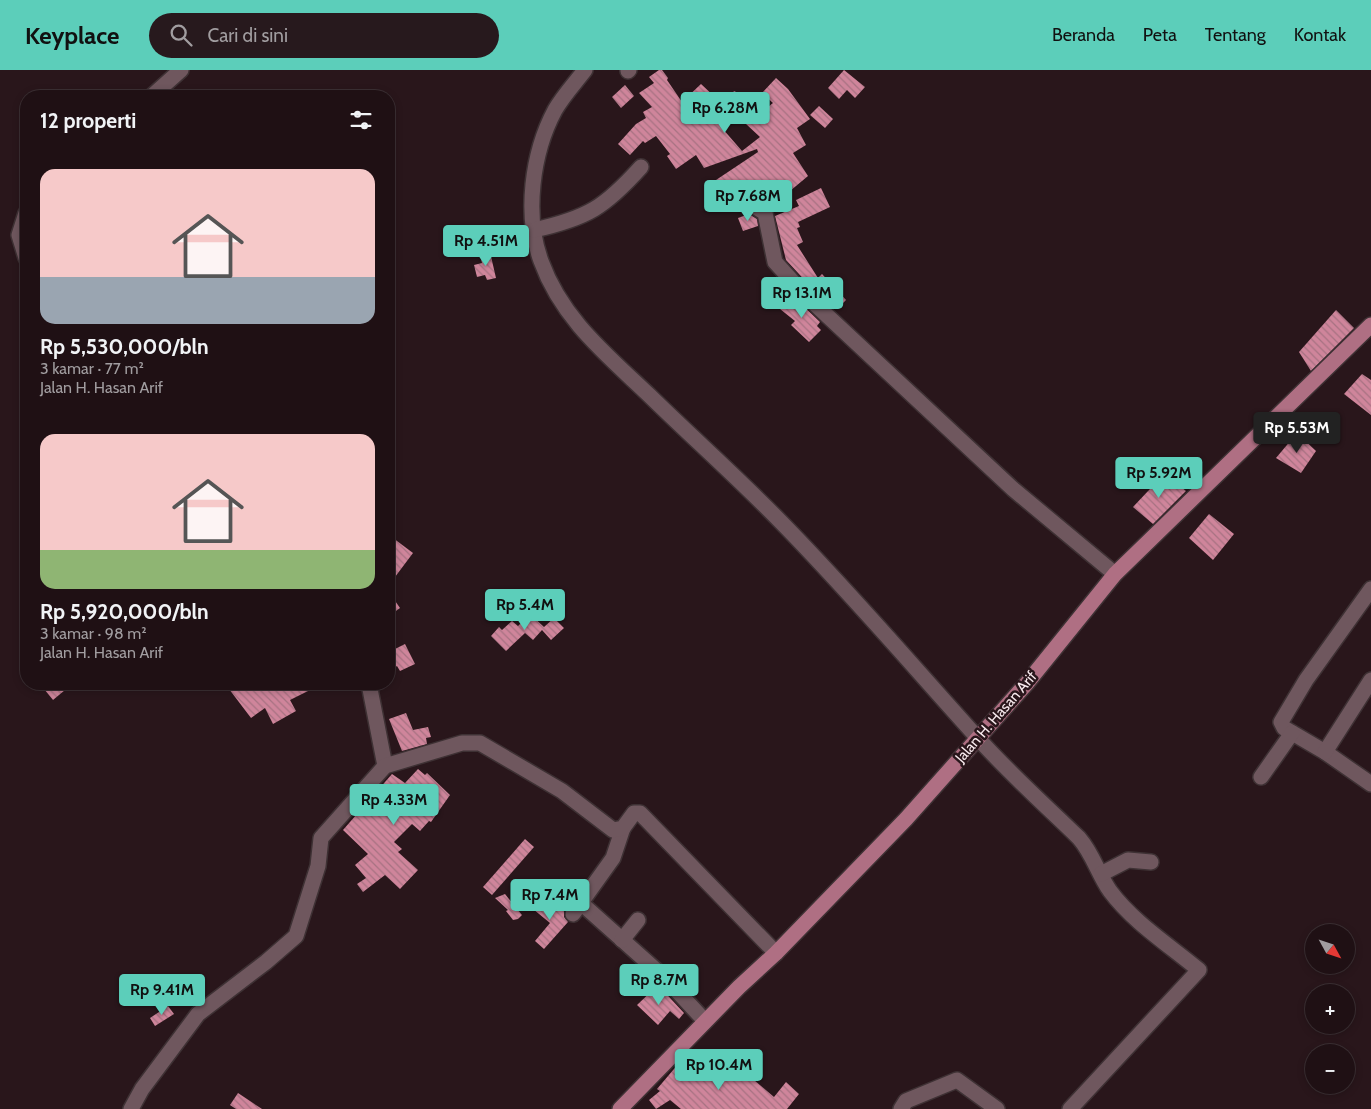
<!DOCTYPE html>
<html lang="id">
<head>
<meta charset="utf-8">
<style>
	:root { --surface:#1f1014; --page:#27191d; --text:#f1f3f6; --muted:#a19da0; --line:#3c3034; --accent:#5cceba }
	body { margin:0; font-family:Cabin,sans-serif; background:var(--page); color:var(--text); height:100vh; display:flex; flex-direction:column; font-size:19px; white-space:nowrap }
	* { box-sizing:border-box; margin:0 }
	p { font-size:16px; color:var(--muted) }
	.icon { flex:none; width:28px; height:28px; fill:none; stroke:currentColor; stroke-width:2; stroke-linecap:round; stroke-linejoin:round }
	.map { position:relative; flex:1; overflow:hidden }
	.panel { position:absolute; left:20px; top:20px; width:375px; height:600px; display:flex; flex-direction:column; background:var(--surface); border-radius:20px; box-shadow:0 2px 8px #0003,0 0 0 1px var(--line) }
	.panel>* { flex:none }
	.needle { width:32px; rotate:130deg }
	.tools { position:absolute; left:1305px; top:854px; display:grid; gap:10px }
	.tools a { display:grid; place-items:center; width:50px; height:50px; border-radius:50%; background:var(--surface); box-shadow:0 2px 8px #0003,0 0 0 1px var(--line); font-size:25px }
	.price { position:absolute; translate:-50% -42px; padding:0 11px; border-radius:5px; background:var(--accent); color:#111; font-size:16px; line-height:32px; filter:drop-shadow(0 1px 2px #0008) }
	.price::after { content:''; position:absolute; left:50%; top:30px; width:15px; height:11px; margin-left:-8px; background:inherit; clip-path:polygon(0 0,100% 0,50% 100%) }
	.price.current { background:#222; color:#fff }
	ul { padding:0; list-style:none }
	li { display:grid; align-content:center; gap:10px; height:265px; padding:0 20px }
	li span { display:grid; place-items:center; height:155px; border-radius:15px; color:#555 }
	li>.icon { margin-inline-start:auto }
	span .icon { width:90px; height:90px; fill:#fffc; stroke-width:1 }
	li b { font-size:21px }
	h2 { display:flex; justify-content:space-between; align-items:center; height:60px; padding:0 20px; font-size:21px }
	header { display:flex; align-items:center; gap:30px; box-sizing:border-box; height:70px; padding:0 25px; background:var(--accent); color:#111 }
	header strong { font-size:24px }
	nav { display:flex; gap:28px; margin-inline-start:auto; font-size:18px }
	.search { width:350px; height:45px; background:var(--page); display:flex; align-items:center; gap:12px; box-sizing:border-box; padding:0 18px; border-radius:28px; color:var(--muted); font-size:19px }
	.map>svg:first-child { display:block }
</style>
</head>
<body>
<header>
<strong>Keyplace</strong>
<div class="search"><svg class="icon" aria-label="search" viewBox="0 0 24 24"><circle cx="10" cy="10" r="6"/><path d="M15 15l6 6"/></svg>Cari di sini</div>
<nav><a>Beranda</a><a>Peta</a><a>Tentang</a><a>Kontak</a></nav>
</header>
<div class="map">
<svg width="1371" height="1039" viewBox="0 0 1371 1039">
	<defs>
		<pattern id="building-back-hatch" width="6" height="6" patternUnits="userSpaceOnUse" patternTransform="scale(1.25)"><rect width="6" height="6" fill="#cf859b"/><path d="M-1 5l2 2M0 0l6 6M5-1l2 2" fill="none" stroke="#a77282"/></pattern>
	</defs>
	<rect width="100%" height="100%" fill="#29161b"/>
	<!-- building -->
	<g fill="url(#building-back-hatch)">
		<path d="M659,0H662L668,8L667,10L682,32L701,14L717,29L735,21L747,45L722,58L742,81L760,67L746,54L773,33L762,23L776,8L788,19L810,49L797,58L806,75L793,83L808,106L790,121L785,110L760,125V129L748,124L742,113L719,127L710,114L758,82L757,79L704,98L696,85L676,99L667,86L670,84L656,66L645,73L643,71L630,85L618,74L636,54L646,48L643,42L652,37L639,23L654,13L649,7Z"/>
		<path d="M844,0L865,17L855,28L847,20L839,29L828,18Z"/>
		<path d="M625,15L634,26L621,38L612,27Z"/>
		<path d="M819,36L833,49L825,58L810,45Z"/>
		<path d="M821,118L830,137L798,152L800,157L797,158L803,172L797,175L818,208L822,204L846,230L837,239L835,237L833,238L811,217L786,190L775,146L799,136L796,130Z"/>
		<path d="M749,144L757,149L758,156L743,161L738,148Z"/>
		<path d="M490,182L496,208L487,210L485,205L477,207L474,195L482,193L480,185Z"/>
		<path d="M793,226L820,252L817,256L821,260L809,272L791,255L795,251L780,239Z"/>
		<path d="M1336,240L1354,258L1311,301L1299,282Z"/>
		<path d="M1362,304L1371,310V345L1344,324Z"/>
		<path d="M1297,363L1316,381L1301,403L1276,388Z"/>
		<path d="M1165,403L1186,421L1153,454L1133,437Z"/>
		<path d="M1209,444L1234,464L1213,490L1189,468Z"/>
		<path d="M389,465L413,483L389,515Z"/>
		<path d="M389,522L400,538L389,546Z"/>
		<path d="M530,544L544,557L554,548L564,558L551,570L542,560L533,570L525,563L506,581L491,566L499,557L502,560L512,551L518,556Z"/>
		<path d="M405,574L415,594L400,601L397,596L389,601V582Z"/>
		<path d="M40,614H60L65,620L53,630Z"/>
		<path d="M234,614H322L290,630L296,641L273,654L265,638L251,648L229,619Z"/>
		<path d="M406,643L413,660L428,657L431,667L426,668L427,674L402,681L389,649Z"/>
		<path d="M418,699L425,705L427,703L450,725L431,752L429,751L420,761L412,754L394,772L402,779L398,782L418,800L400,819L385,805L363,822L357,814L366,808L355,795L368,784L343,760L392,704L405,713Z"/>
		<path d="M525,769L534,777L492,825L483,817Z"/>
		<path d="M505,824L522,845L518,849L513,850L506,841L508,840L495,828Z"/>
		<path d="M545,825L564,841V847L568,852L544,879L535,871L550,853L533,839Z"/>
		<path d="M658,915L684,943L679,949L670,941L658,955L637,935Z"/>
		<path d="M168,936L174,944L155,956L150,948Z"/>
		<path d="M685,986L715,1012L733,992L774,1027L786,1012L799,1024L787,1039H681L670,1030L656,1039L649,1030L660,1021L657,1019Z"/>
		<path d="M238,1023L262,1039H236L230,1035Z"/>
	</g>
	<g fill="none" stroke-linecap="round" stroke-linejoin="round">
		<!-- minor casing -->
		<g stroke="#3e3134" stroke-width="18">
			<g id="minor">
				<path d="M585,0C575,13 563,26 555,40C532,83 524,145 541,191C562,249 606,284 650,326C693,368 738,408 780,451C848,520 911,594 976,666C1008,702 1045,735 1079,768C1093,784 1098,804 1110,821C1133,852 1169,875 1199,900L1070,1039"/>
				<path d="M628,1L629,0"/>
				<path d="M152,26L181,0"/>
				<path d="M749,133L765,143L775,192L804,224L1013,419L1115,504"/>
				<path d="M26,143L19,165L26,188"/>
				<path d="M534,160C588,148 605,137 641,97"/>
				<path d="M1371,519L1306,610L1281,652L1284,658L1325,682L1371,714"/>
				<path d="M369,614L385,696"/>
				<path d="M1325,682L1371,610"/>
				<path d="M1261,707L1292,663"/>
				<path d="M1101,804L1128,790L1151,792"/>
				<path d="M581,833L665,908L705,951"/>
				<path d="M573,844L613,788L623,758"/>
				<path d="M622,870L638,850"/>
				<path d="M131,1039L142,1019L198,944L266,892L296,866L318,796L321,768L385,696L462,673H480L562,721L613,760L623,758L634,743H640L776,883"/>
				<path d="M901,1039L906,1031L957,1010L997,1039"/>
			</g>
		</g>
		<!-- major casing -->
		<g stroke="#3e3134" stroke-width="18">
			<path id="major" d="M620,1039L739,917L776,883L906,749L1027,613L1115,504L1371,255"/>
		</g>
		<!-- minor -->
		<use href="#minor" stroke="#6f575e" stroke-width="15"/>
		<!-- major -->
		<use href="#major" stroke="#af6f83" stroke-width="15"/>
	</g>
	<g text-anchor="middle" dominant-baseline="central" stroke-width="5" stroke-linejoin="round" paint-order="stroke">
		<!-- street labels -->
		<g font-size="15" fill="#f8eaee" stroke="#29161b">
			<text transform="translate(996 647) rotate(-49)">Jalan H. Hasan Arif</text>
		</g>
	</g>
</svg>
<div class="tools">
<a><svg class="needle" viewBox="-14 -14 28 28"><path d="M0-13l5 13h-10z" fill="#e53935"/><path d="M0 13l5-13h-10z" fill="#a19da0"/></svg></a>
<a>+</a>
<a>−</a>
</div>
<b class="price" style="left:725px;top:64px">Rp 6.28M</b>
<b class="price" style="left:748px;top:152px">Rp 7.68M</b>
<b class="price" style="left:486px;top:197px">Rp 4.51M</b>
<b class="price" style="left:802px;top:249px">Rp 13.1M</b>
<b class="price current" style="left:1297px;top:384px">Rp 5.53M</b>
<b class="price" style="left:1159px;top:429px">Rp 5.92M</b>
<b class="price" style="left:525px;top:561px">Rp 5.4M</b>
<b class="price" style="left:394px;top:756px">Rp 4.33M</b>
<b class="price" style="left:550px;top:851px">Rp 7.4M</b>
<b class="price" style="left:659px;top:936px">Rp 8.7M</b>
<b class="price" style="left:162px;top:946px">Rp 9.41M</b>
<b class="price" style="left:719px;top:1021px">Rp 10.4M</b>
<section class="panel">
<h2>12 properti<svg class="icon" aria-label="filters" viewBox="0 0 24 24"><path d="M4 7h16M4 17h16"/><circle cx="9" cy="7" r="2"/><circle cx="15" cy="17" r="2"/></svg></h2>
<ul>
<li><span style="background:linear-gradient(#f6c9c9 70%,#9aa5b1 0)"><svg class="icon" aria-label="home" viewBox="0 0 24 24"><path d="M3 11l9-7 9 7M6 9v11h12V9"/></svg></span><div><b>Rp 5,530,000/bln</b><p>3 kamar · 77 m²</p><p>Jalan H. Hasan Arif</p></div></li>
<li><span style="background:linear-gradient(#f6c9c9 75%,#8fb573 0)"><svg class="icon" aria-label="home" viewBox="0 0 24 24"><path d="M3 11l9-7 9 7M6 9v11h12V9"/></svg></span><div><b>Rp 5,920,000/bln</b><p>3 kamar · 98 m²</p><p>Jalan H. Hasan Arif</p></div></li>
</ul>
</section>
</div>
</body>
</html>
